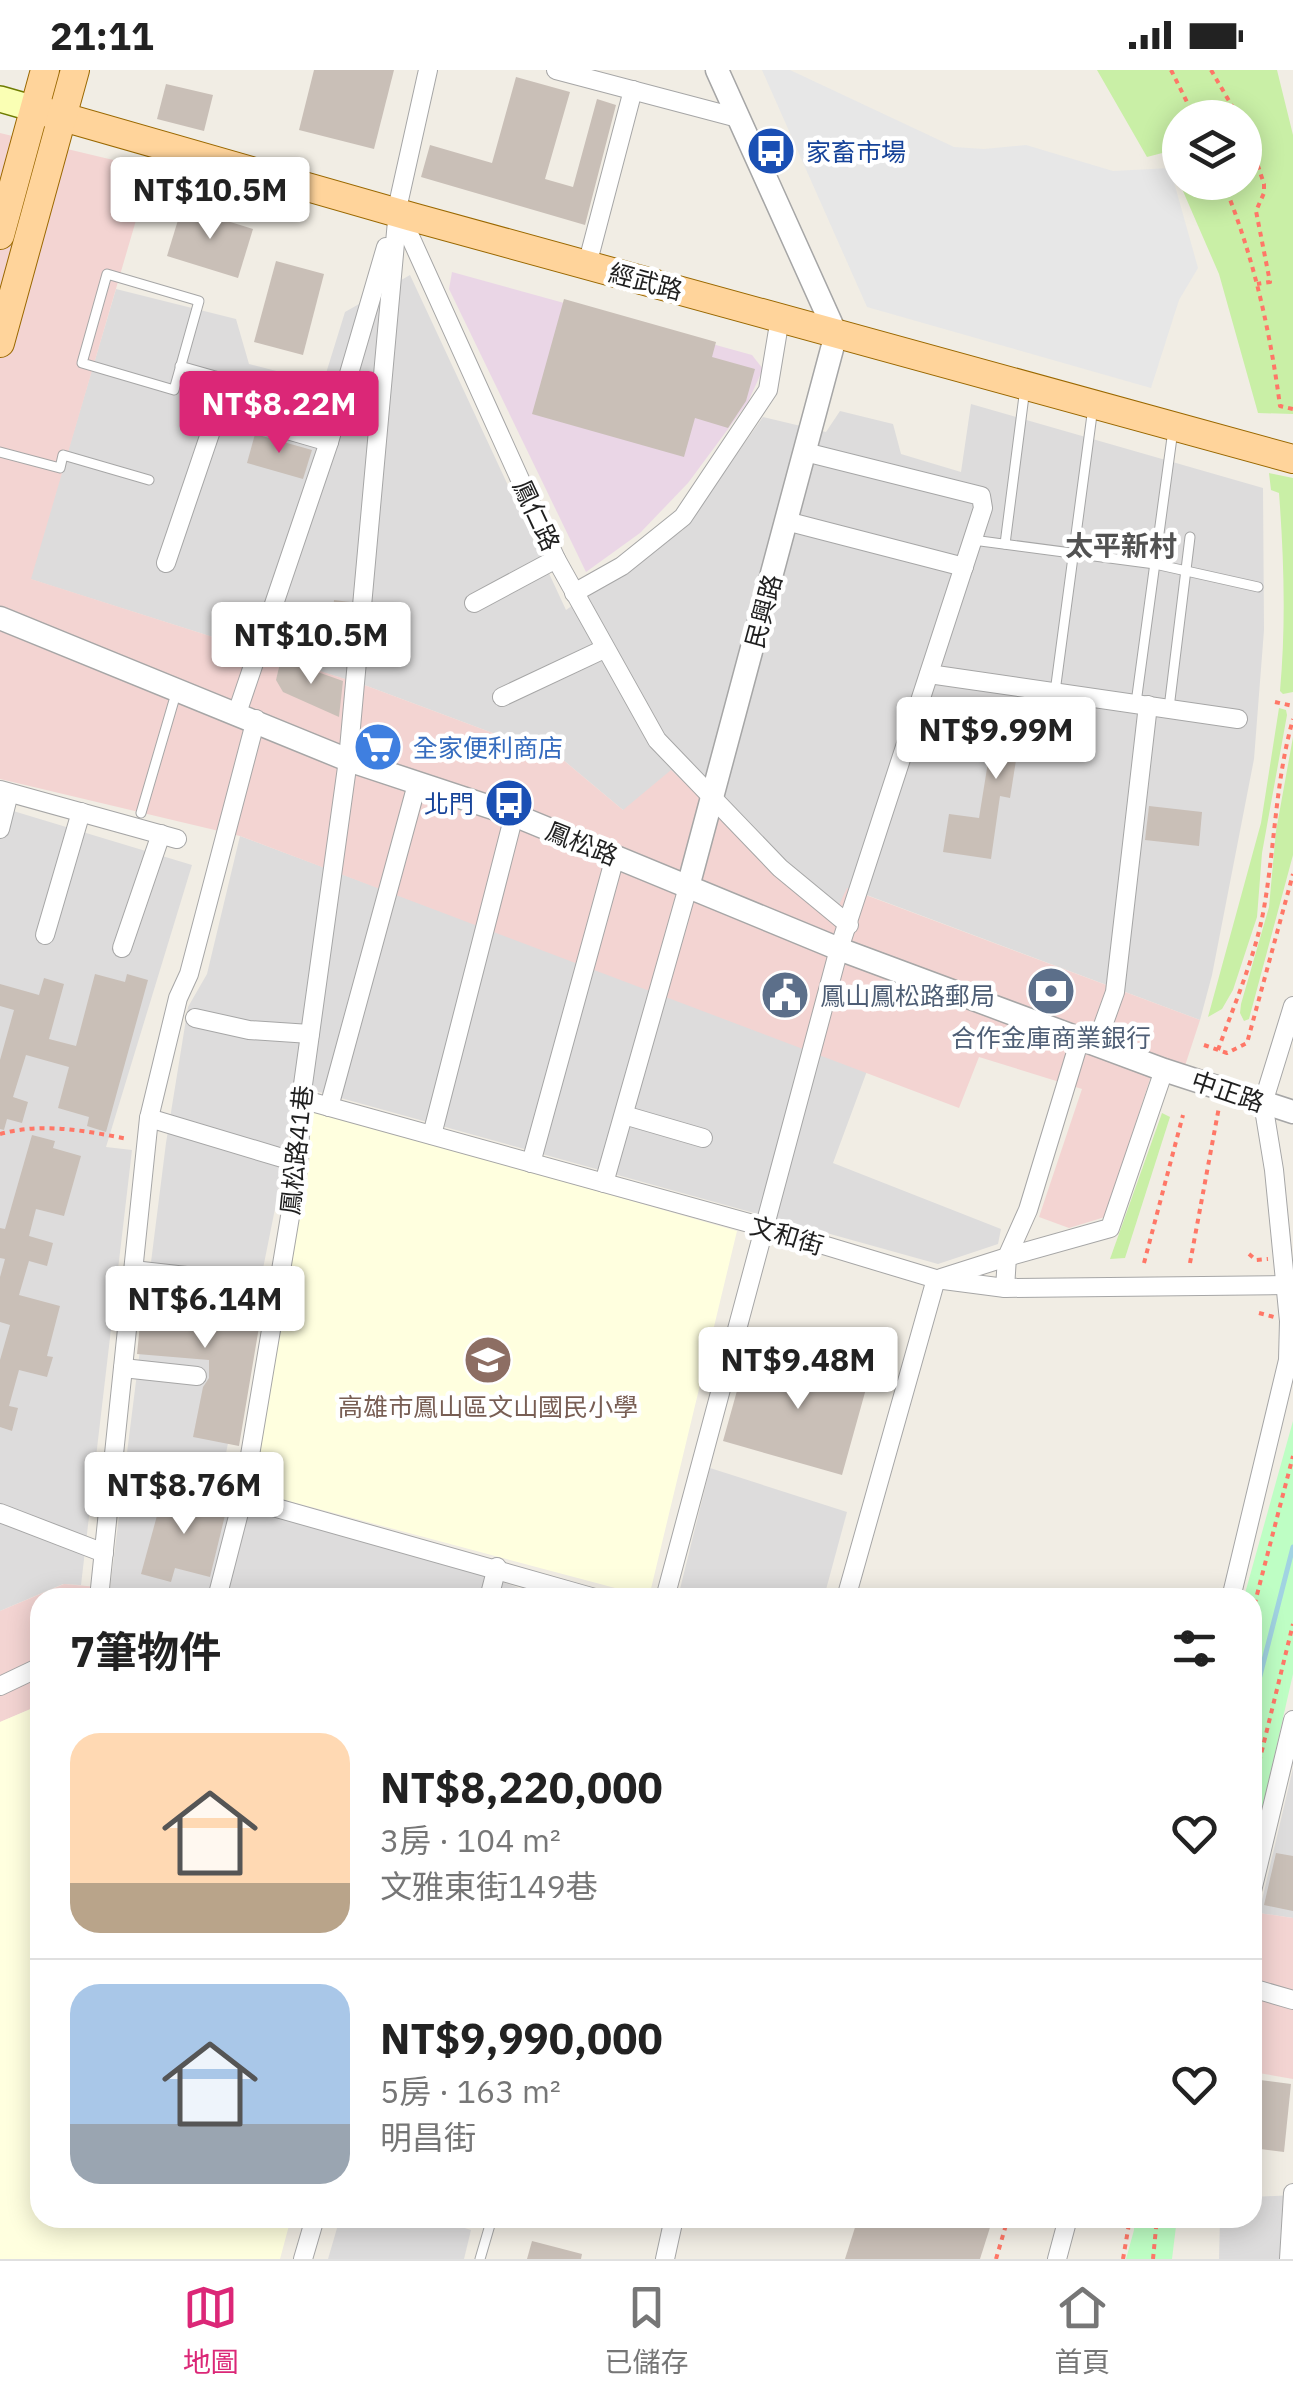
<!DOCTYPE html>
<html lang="zh-TW">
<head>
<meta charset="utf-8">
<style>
	:root { --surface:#fff; --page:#f2f2f2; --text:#222; --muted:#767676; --line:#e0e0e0; --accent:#db2777 }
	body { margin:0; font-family:"IBM Plex Sans","Noto Sans TC",sans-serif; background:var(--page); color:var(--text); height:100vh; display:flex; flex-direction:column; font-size:38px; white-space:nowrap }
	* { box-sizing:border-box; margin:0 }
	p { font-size:32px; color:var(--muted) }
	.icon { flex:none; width:55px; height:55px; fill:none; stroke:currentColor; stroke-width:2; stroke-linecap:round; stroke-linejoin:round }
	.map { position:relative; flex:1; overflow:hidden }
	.drawer { position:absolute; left:30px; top:1518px; width:1232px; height:640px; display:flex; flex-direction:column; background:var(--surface); border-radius:30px; box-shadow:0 5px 25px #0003 }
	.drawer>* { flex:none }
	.buttons { position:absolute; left:1162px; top:30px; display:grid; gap:20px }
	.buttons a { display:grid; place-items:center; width:100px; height:100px; border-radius:50%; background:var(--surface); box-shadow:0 5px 25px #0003; font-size:50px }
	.price { position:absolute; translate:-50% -85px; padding:0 22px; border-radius:10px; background:#fff; color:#222; font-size:32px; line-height:65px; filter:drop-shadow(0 2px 5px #0008) }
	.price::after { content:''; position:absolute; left:50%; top:60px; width:30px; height:22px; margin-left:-15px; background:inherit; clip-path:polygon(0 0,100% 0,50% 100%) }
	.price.current { background:var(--accent); color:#fff }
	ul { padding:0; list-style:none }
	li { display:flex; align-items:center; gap:30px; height:250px; padding:0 40px }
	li+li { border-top:2px solid var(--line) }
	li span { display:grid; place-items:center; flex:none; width:280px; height:200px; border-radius:30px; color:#555 }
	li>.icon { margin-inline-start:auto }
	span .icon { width:120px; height:120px; fill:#fffc; stroke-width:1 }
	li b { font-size:42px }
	h2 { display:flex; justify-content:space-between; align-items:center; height:120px; padding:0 40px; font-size:42px }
	.status { display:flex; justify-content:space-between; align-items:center; height:70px; padding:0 50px; background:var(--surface); direction:ltr }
	.status svg { height:28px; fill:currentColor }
	.menu { display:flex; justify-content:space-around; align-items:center; height:140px; border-top:2px solid var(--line); background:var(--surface); font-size:28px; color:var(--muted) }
	.menu a { display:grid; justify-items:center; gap:5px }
	.menu .current { color:var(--accent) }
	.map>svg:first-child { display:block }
</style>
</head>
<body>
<div class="status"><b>21:11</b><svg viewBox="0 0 49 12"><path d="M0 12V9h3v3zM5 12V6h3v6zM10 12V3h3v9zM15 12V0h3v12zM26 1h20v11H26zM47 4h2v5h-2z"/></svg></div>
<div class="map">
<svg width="1293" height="2189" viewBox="0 0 1293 2189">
	<rect width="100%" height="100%" fill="#f1ede4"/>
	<!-- residential -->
	<g fill="#dddcdc">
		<path d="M410,205L566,540L683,460L763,347L826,362L840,341L893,354L901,384L961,402L971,334L1263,418L1264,560L1254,689L1212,905L1200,950L848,818L832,852L718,744L623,740L562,689L367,616L30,509L116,219L236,249L249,294L323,313L345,242Z"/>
		<path d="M0,737L192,795L106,1077L132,1080L81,1515L63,1514L0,1541Z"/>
		<path d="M240,766L867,1001L833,1093L1001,1159L998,1174L938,1194L294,1015L287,1079L221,1408L543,1527L178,1528L156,1522L110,1518L166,1073L188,937L207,904Z"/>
		<path d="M710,1398L847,1442L824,1527H678Z"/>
		<path d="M1293,1698V1848L1259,1843Z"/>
		<path d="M1293,2125V2189H1219L1220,2148H1252L1253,2127Z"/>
		<path d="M340,2148H434L471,2160L464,2189H328Z"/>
	</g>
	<!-- commercial -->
	<g fill="#f3d4d2">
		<path d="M0,63L151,99L31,509L367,616L562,689L623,740L671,700L831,852L847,818L1200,950L1179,1014L1151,1006L1105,1147L1069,1158L1039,1147L1082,1019L979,987L959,1038L240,766L0,709Z"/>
		<path d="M64,1514L156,1522L178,1527L40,1528V1635L0,1652V1541Z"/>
		<path d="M1259,1843L1293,1848V2009L1253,2002L1252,1866Z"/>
	</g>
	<!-- industrial -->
	<path fill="#ead6e6" d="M452,202L752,285L763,299L748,332L688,413L640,463L586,502L449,219Z"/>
	<!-- education -->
	<g fill="#ffffdf">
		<path d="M313,1040L737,1161L649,1527L244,1419L306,1106Z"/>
		<path d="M40,1635V2148H291L280,2189H0V1652Z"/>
	</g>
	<!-- grass -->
	<g fill="#c9efa6" fill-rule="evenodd">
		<path d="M1097,0H1277L1293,65V344L1258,343L1219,204L1166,82L1147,87ZM1180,48H1245V112H1180Z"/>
		<path d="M1269,403L1293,408V622L1283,624L1280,621C1286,554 1284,489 1279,423L1271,420Z"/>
		<path d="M1279,638L1286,640L1287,645L1262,783L1257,847L1233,920L1222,939L1208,947L1261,753Z"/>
		<path d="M1293,667V785L1249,949L1244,951L1240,943L1241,934L1269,837L1276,761Z"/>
		<path d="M1162,1043L1170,1047L1125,1188L1110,1189Z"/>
	</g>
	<!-- park -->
	<g fill="#befec4">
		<path d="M1293,1351V1604L1253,1779L1252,1528L1244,1527Z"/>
		<path d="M1134,2148H1177L1172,2189H1126L1134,2160Z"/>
	</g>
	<!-- parking -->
	<path fill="#e7e7e7" d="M762,0H790L954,77L984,79L1026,75L1113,101L1170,98L1198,198L1179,230L1151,318L867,237Z"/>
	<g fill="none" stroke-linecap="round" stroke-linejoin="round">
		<!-- stream -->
		<path stroke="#a1d3e2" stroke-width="5" d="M1252,1637L1293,1477"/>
	</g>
	<!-- building -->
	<g fill="#c9bfb7">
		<path d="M314,0H394L374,79L299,60Z"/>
		<path d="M516,7L570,22L545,109L573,117L597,29L616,35L585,155L421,107L430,75L492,93Z"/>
		<path d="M166,14L213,25L204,61L157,49Z"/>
		<path d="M182,137L253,159L238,208L167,186Z"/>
		<path d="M276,191L324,204L303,285L254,272Z"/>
		<path d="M564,229L716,272L712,287L755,299L746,331L728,358L695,348L684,387L532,344Z"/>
		<path d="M255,364L312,380L303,409L247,393Z"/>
		<path d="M334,530L350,532L345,581L285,576L291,553L331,567Z"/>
		<path d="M281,589L343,611L339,647L283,622L276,610Z"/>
		<path d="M987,644L1054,657L1049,689L1017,684L1010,728L1000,726L991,789L943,782L949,744L979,748L989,686L980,684Z"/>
		<path d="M1149,736L1202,742L1199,776L1145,770Z"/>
		<path d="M95,904L125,912L127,904L148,910L106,1062L87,1056L89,1047L58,1038L69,997L26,985L13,1027L28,1032L22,1053L7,1049L4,1060L0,1059V990L14,940L0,936V914L39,925L44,908L64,914L49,969L76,976Z"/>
		<path d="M32,1065L55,1071L53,1078L81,1086L64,1146L36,1139L29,1166L53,1173L47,1196L29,1191L19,1225L60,1236L47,1286L53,1287L47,1307L19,1300L9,1336L18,1338L12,1361L0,1357V1290L10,1255L0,1252V1207L5,1189L0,1188V1158L5,1159Z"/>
		<path d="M144,1214L210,1221L209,1228L262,1239L239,1376L193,1367L203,1317L209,1308V1290L137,1284Z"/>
		<path d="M781,1283L869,1308L842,1405L723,1371L745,1292L775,1301Z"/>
		<path d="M164,1420L227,1437L210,1507L175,1498L171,1512L141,1504Z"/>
		<path d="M1276,1783L1293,1786V1841L1264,1835Z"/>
		<path d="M1252,2009L1291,2014L1284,2082L1252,2078Z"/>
		<path d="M858,2148H993L980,2189H845Z"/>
		<path d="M532,2171L582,2184L581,2189H527Z"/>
	</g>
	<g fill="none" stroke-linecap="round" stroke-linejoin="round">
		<!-- service casing -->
		<g stroke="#a6a6a6" stroke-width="11">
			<g id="service">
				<path d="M107,204L199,231L174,320L82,293Z"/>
				<path d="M180,296L226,309L218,340"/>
				<path d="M0,382L60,398L63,385L149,410"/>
				<path d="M973,470L1155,494L1258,517"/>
				<path d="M1005,474L1025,318"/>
				<path d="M1055,622L1093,337"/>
				<path d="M1136,633L1173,360"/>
				<path d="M1169,638L1190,467"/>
				<path d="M141,743L177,620"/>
				<path d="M480,2189L492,2148"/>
			</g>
		</g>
		<!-- minor casing -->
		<g stroke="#a6a6a6" stroke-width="20">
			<g id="minor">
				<path d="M556,0L738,48"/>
				<path d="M399,142L556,489L657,670L780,798L849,855"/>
				<path d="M395,148L428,0"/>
				<path d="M587,195L633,20"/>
				<path d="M786,451L964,497"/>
				<path d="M166,493L218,340L329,372"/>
				<path d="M574,523L622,496L683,447L768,320L780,248"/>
				<path d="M474,533L556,489"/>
				<path d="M929,604L1238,649"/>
				<path d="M502,627L604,579"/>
				<path d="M237,643L329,372L386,177"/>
				<path d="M256,649L189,904L178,928L149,1048L299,1093"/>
				<path d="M0,720L177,769"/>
				<path d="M0,759L9,723"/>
				<path d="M45,865L81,742"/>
				<path d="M122,878L161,764"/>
				<path d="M195,948L249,960L310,964"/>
				<path d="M1096,975L1115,922L1148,635"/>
				<path d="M301,1029L767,1158L936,1209L1005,1218L1285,1215"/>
				<path d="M329,1037L417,714"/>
				<path d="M624,1045L703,1068"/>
				<path d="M432,1065L514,745"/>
				<path d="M531,1093L615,787"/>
				<path d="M604,1113L688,817"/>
				<path d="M133,1200L213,1209"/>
				<path d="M941,1208L1007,1187L1028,1140L1080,969"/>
				<path d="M1005,1218L1007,1187L1110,1158L1164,1000"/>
				<path d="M123,1298L197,1306"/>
				<path d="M114,1392L595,1528"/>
				<path d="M0,1443L104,1483"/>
				<path d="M99,1528L149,1048"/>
				<path d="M217,1528L243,1427L299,1093L301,1029L348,690L398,140"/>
				<path d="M489,1528L497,1497"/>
				<path d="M665,1528L839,879L983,438L981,426L805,382"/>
				<path d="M846,1528L936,1209"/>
				<path d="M1231,1528L1288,1290L1289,1251L1274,1100L1263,1033L1293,936"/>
				<path d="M0,1616L40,1597"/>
				<path d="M1252,1821L1293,1650"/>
				<path d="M1252,1918L1293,1930"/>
				<path d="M303,2189L315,2148"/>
				<path d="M665,2189L674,2148"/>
				<path d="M1057,2189L1068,2148"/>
				<path d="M1289,2189L1293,2123"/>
			</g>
		</g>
		<!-- tertiary casing -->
		<g stroke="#a6a6a6" stroke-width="25">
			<g id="tertiary">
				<path d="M0,548L348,690L514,745L839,879L1164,1000L1293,1042"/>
				<path d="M688,817L836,264L717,0"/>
			</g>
		</g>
		<!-- secondary casing -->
		<g stroke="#6e7c00" stroke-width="28">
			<path id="secondary" d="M0,29L35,39"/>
		</g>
		<!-- primary casing -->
		<g stroke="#9a6800" stroke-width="30">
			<g id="primary">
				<path d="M35,39L412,147L1293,389"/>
				<path d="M0,165L45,0"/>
				<path d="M0,273L75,0"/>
			</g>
		</g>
		<!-- path -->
		<g stroke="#ff7767" stroke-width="4" stroke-dasharray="5 5" stroke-linecap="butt">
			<path d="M1171,0L1195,48"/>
			<path d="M1211,0L1239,48"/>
			<path d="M1245,57L1264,114V123L1256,141L1270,212L1257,214"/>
			<path d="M1223,112C1253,184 1270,260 1280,336L1293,339"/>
			<path d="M1275,632L1293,636"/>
			<path d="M1204,975L1227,983L1247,973L1293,804"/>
			<path d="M1218,980C1235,932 1257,883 1265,832C1275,771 1276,709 1293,649"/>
			<path d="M0,1064C43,1052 86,1061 128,1069"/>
			<path d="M1249,1184L1256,1190L1268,1189"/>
			<path d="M1144,1193L1183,1045"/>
			<path d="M1190,1193L1219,1037"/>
			<path d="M1259,1243L1274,1247"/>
			<path d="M1252,1544L1293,1386"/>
			<path d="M1252,1721L1293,1554"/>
			<path d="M996,2189L1008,2148"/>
			<path d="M1123,2189L1130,2148"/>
			<path d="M1153,2189L1157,2148"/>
		</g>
		<!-- service -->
		<use href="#service" stroke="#fff" stroke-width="9"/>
		<!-- minor -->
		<use href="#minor" stroke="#fff" stroke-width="18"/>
		<!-- tertiary -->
		<use href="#tertiary" stroke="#fff" stroke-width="22"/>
		<!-- secondary -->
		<use href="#secondary" stroke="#faffb4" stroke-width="25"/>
		<!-- primary -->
		<use href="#primary" stroke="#ffd49b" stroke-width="28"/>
	</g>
	<!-- icons -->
	<defs>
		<g id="bus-disc" transform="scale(2.5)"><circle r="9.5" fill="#1a4fb4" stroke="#fff"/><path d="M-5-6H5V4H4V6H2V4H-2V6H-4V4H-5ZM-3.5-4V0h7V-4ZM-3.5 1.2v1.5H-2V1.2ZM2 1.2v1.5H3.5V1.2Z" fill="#fff"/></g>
		<g id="supermarket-disc" transform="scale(2.5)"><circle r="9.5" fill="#3f7fe0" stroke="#fff"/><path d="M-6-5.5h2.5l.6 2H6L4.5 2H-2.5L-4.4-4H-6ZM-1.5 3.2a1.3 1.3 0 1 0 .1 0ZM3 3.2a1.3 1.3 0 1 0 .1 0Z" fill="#fff"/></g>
		<g id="bank-disc" transform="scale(2.5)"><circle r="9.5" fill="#5c6f8a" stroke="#fff"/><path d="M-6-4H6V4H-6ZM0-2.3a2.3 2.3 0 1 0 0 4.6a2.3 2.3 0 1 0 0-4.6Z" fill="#fff"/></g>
		<g id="civic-disc" transform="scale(2.5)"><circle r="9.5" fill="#5c6f8a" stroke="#fff"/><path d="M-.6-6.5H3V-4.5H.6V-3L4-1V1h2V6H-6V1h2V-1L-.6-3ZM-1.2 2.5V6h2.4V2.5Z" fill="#fff"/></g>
		<g id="school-disc" transform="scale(2.5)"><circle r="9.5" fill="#8d6e63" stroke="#fff"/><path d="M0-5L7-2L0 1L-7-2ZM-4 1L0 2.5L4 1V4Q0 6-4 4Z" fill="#fff"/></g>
	</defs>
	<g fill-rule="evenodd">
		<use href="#bus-disc" x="771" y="81"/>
		<use href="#supermarket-disc" x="378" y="677"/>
		<use href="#bus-disc" x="509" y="733"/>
		<use href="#bank-disc" x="1051" y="921"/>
		<use href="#civic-disc" x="785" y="925"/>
		<use href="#school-disc" x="488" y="1290"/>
	</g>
	<g text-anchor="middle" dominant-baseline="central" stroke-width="9" stroke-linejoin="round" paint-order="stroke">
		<!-- transit labels -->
		<g font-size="25" fill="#164399" stroke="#fff" text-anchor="start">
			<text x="806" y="81">家畜市場</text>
			<text x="474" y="733" text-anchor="end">北門</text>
		</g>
		<!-- street labels -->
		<g font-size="25" fill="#1f1f1f" stroke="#fff">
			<text transform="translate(646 211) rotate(15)">經武路</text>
			<text transform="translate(537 445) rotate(65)">鳳仁路</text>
			<text transform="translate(763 541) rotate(-75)">民興路</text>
			<text transform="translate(582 773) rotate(22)">鳳松路</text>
			<text transform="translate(1228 1021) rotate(19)">中正路</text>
			<text transform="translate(296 1080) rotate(-84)">鳳松路41巷</text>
			<text transform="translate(787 1165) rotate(17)">文和街</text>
		</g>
		<!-- shop labels -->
		<g font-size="25" fill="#366cbe" stroke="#fff" text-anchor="start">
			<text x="413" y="677">全家便利商店</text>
		</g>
		<!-- service labels -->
		<g font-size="25" fill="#4e5e75" stroke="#fff" text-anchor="start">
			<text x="820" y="925">鳳山鳳松路郵局</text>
			<text x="1051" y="967" text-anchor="middle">合作金庫商業銀行</text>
		</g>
		<!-- education labels -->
		<g font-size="25" fill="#785e54" stroke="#fff">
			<text x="488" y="1336">高雄市鳳山區文山國民小學</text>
		</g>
		<!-- neighbourhood labels -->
		<g font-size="28" font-weight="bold" fill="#525252" stroke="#fff">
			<text x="1121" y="475">太平新村</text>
		</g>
	</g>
</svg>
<div class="buttons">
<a><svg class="icon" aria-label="layers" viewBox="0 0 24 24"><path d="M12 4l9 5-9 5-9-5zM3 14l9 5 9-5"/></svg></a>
</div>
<b class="price" style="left:210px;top:172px">NT$10.5M</b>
<b class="price current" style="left:279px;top:386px">NT$8.22M</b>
<b class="price" style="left:311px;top:617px">NT$10.5M</b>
<b class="price" style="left:996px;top:712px">NT$9.99M</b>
<b class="price" style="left:205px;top:1281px">NT$6.14M</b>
<b class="price" style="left:798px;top:1342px">NT$9.48M</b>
<b class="price" style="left:184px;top:1467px">NT$8.76M</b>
<section class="drawer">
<h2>7筆物件<svg class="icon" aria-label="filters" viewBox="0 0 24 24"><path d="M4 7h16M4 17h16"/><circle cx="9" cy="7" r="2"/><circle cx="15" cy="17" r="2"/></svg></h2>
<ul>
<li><span style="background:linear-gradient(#ffd9b3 75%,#b9a48a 0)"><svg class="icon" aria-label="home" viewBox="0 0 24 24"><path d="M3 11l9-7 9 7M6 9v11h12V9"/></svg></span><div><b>NT$8,220,000</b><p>3房 · 104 m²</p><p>文雅東街149巷</p></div><svg class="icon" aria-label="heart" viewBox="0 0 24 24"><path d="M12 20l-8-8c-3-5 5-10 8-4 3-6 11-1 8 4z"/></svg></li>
<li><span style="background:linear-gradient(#a9c7e8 70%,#9aa5b1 0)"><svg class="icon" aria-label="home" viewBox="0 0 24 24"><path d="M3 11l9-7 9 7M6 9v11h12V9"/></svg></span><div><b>NT$9,990,000</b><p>5房 · 163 m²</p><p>明昌街</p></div><svg class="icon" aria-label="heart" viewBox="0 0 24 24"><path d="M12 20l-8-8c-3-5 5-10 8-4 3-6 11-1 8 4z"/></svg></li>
</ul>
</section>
</div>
<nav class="menu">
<a class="current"><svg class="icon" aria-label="map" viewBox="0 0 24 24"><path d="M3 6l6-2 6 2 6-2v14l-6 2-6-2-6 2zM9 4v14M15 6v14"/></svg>地圖</a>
<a><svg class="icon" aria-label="saved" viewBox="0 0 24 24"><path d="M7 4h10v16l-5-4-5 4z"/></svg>已儲存</a>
<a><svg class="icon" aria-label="home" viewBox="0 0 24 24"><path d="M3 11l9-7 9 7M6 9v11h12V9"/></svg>首頁</a>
</nav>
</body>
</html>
